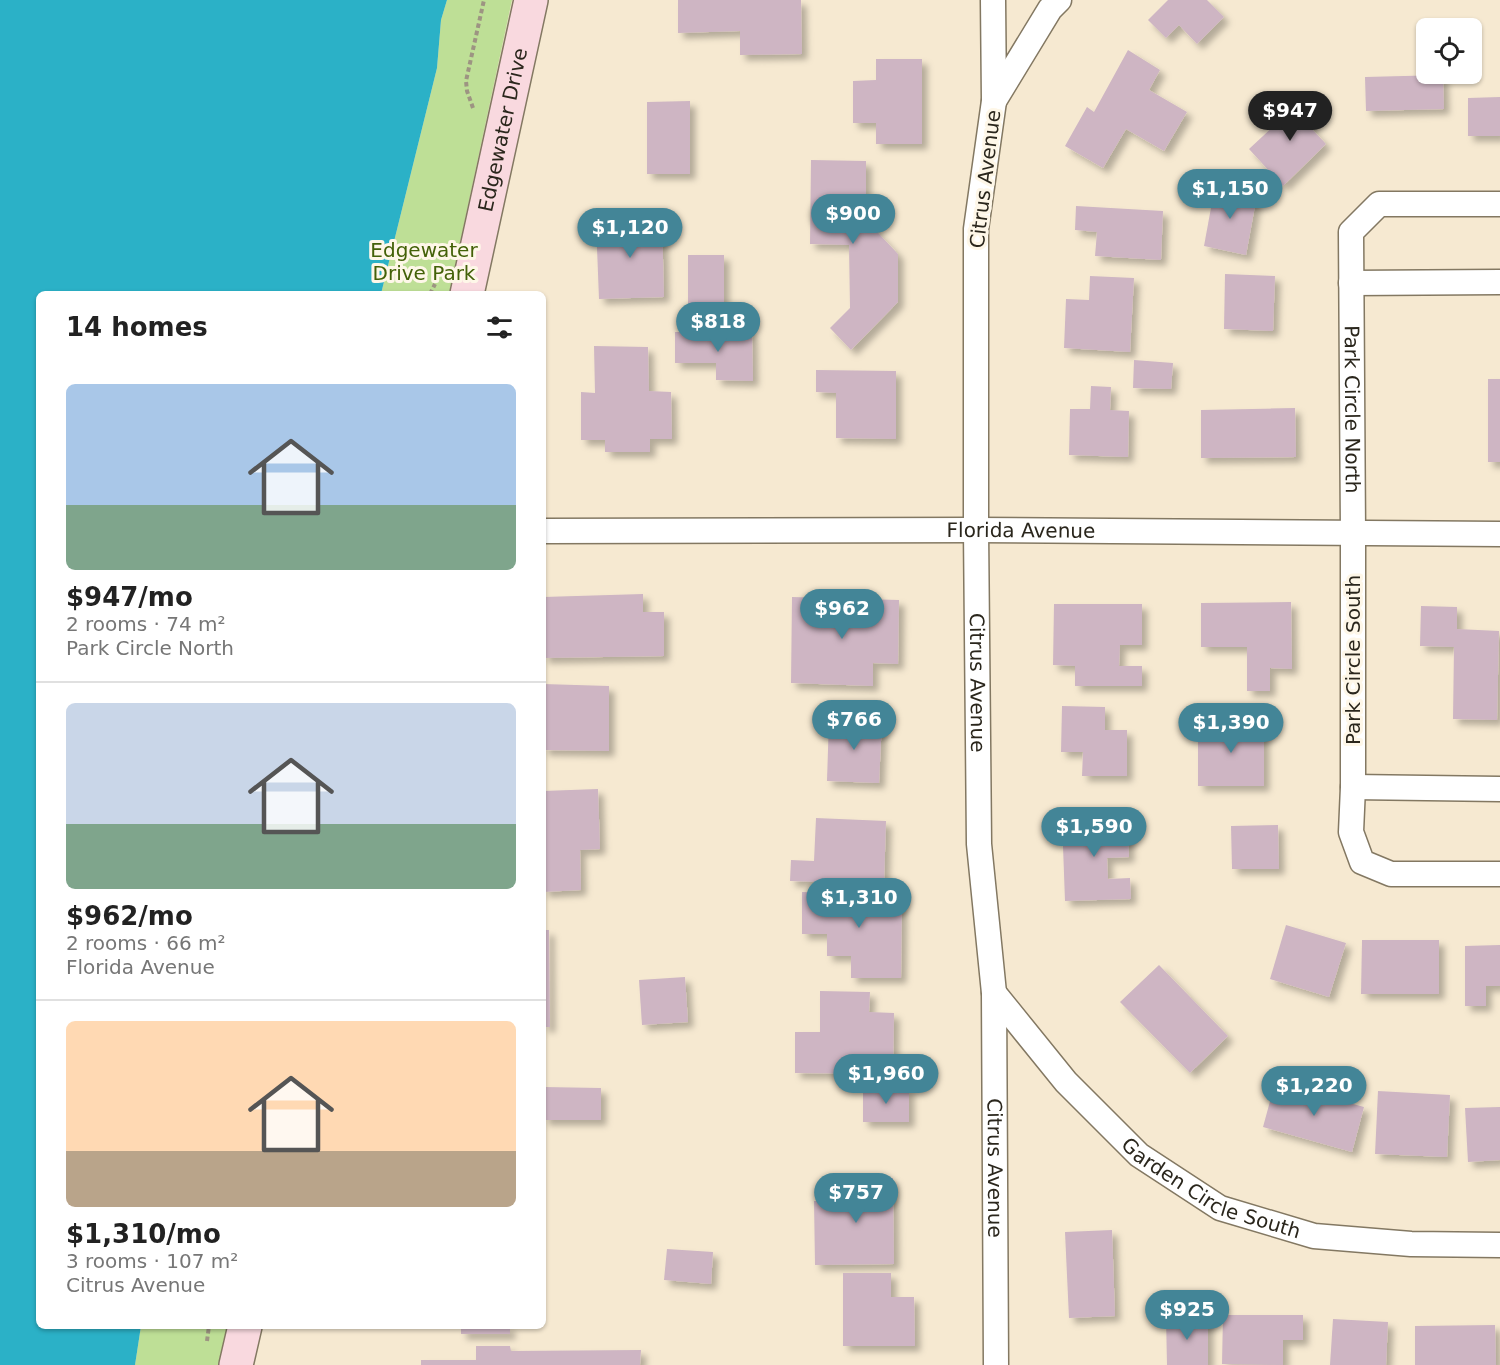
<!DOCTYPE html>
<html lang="en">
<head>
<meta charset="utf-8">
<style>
	:root { --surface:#fff; --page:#f2f2f2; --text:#222; --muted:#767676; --line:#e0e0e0; --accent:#438597 }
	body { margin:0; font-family:"DejaVu Sans",sans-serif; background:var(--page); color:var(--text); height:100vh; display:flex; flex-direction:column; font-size:22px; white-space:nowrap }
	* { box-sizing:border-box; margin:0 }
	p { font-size:20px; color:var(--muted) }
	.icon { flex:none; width:33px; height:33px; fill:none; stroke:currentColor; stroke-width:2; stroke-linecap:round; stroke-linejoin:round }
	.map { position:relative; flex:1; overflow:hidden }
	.drawer { position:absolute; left:36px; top:291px; width:510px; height:1038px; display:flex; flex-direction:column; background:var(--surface); border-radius:9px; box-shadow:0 2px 4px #0004 }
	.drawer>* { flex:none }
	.controls { position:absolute; left:1416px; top:18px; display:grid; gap:12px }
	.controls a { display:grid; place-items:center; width:66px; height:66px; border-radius:9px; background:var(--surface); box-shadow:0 2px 4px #0004; font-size:30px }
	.price { position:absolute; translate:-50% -51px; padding:0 14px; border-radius:21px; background:var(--accent); color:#fff; font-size:20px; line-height:39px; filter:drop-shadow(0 2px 3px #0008) }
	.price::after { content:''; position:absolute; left:50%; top:36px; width:18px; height:14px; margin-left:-9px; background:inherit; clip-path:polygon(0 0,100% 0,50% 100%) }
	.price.active { background:#222; color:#fff }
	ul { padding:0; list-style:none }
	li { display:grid; align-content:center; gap:12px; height:318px; padding:0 30px }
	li+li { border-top:2px solid var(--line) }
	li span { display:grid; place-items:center; height:186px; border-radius:9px; color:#555 }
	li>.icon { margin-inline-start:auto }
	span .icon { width:108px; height:108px; fill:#fffc; stroke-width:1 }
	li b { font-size:26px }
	h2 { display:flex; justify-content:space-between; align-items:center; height:72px; padding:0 30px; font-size:26px }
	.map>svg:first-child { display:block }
</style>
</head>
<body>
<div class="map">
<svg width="1500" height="1365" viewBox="0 0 1500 1365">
	<defs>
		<filter id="shadow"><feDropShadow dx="5.5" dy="5.5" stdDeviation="3" flood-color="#0004"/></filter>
	</defs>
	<rect width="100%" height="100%" fill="#f6e9d1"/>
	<!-- green -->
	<g fill="#bedf96">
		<path d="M447,0H512L449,294H381L437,68L441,20Z"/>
		<path d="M141,1326H227L218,1365H135Z"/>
	</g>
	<!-- water -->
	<path fill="#2bb1c7" d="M0,0H447L441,20L437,68L381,294H39V1326H141L135,1365H0Z"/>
	<!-- building -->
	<g fill="#ceb5c3" filter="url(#shadow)">
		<path d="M678,0H801L802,54L740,55V31L678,33Z"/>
		<path d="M1168,0H1207L1224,17L1197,44L1179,25L1166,38L1148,20Z"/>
		<path d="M1128,50L1160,70L1149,90L1187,112L1164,151L1126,129L1103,168L1065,146L1087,107L1094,112Z"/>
		<path d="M876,59H922V144H876V123H853V81L876,80Z"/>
		<path d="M1443,75L1444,109L1366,111L1365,77Z"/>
		<path d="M1307,95L1324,113L1309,126L1326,144L1283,186L1249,149Z"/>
		<path d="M1500,97V136H1468V98Z"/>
		<path d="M690,101V174H647V102Z"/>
		<path d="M811,160L866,161V220L898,254V302L851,350L830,328L850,308L849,245L810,244Z"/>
		<path d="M1215,186L1257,195L1246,255L1204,246Z"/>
		<path d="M1076,206L1163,211L1161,260L1095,256L1097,232L1075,230Z"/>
		<path d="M662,220L664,297L599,299L596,222Z"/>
		<path d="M688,255H724V322L688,321Z"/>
		<path d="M1225,274L1275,276L1273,331L1224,329Z"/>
		<path d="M1090,276L1134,278L1130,352L1064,348L1066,299L1089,300Z"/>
		<path d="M675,332H752L753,381L716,380V363H675Z"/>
		<path d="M594,346L648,347L649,391L671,392L672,439H650V452H605V440H581V392L595,393Z"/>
		<path d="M1134,360L1173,363L1171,389L1133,388Z"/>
		<path d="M816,370L896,371V439L836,438V393L816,392Z"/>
		<rect x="1488" y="379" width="12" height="83"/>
		<path d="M1091,386L1111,387L1110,410L1129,411L1128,457L1069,455L1070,409H1090Z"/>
		<path d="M1295,408L1296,457L1201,458V410Z"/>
		<path d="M643,594V612H664V656L543,658V597Z"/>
		<path d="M792,597L899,600L898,664L873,663V686L791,683Z"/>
		<path d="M1291,602L1292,669L1270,668V691H1247V647H1201V603Z"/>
		<path d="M1054,604H1142V645H1120L1119,666H1142V686H1075V666L1053,665Z"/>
		<path d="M1421,606L1457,607V629L1499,631L1497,720L1453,719L1454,647L1420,646Z"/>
		<path d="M543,684L609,686V751L543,750Z"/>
		<path d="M1062,706L1105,707V730H1127V776H1082L1083,752H1061Z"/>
		<path d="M829,719L882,721L879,783L827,781Z"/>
		<rect x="1198" y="722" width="66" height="64"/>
		<path d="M598,789L600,849L580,850L581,890L543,892V791Z"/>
		<path d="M1128,817L1129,857L1107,858L1108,879L1130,878L1131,899L1065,901L1062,819Z"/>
		<path d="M816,818L886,821L884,884L790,881L791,860L814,861Z"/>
		<path d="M1278,825L1279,869H1232L1231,826Z"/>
		<path d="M802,892L902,893L901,978H851V956H827V934H802Z"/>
		<path d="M1286,925L1346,943L1329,997L1270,979Z"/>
		<path d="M543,930H549L550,1027H543Z"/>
		<path d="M1362,940H1439V994H1361Z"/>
		<path d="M1500,945V986H1486V1006H1465V946Z"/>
		<path d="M1159,965L1228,1036L1190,1073L1120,1002Z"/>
		<path d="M685,977L688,1022L642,1025L639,980Z"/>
		<path d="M820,991L870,992L869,1012L894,1013L893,1074L795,1073V1032H820Z"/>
		<path d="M1275,1083L1364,1107L1352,1152L1263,1127Z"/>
		<path d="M543,1087L601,1088V1120H543Z"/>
		<rect x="863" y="1088" width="46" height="34"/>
		<path d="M1378,1091L1450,1095L1447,1157L1375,1154Z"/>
		<path d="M1500,1107V1160L1468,1162L1465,1108Z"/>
		<path d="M893,1178L894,1264L815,1265L814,1201H834V1179Z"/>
		<path d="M1112,1230L1115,1316L1069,1318L1065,1232Z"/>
		<path d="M667,1249L713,1252L711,1284L664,1280Z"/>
		<path d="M843,1273H891V1297H914L915,1346H843Z"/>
		<path d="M1223,1315H1303V1340H1283V1365L1222,1364Z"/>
		<path d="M1208,1316V1365H1167L1166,1317Z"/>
		<path d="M1333,1319L1388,1322L1386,1365H1330Z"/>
		<path d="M1495,1325L1496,1365H1415V1326Z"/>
		<rect x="461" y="1326" width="49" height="8"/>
		<path d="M476,1346H510L511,1351L641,1350L640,1365H421V1360H476Z"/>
	</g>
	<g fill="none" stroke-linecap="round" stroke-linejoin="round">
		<!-- minor casing -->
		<g stroke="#837862" stroke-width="27">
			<g id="minor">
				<path id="s1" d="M993,0L994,101L976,229V530L979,844L994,993L996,1365"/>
				<path d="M994,101L1050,9L1059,0"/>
				<path id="s2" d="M1500,204H1379L1351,232L1353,533V787L1351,832L1362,862L1391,874H1500"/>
				<path d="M1351,283L1500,282"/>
				<path id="s3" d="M543,531L976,530L1500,534"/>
				<path d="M1353,787L1500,789"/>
				<path id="s4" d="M994,993L1066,1082L1139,1155L1220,1208L1314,1236L1411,1244L1500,1245"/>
			</g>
		</g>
		<!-- secondary casing -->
		<g stroke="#837862" stroke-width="36">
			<g id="secondary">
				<path id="s5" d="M467,294L531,0"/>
				<path d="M236,1365L245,1326"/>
			</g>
		</g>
		<!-- path -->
		<g stroke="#9d9482" stroke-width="4" stroke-dasharray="4.5 3" stroke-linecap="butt">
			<path d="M473,108L467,91L466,81L484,0"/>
			<path d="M430,294L435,284"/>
			<path d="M207,1341L209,1326"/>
		</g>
		<!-- minor -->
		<use href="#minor" stroke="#fff" stroke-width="24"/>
		<!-- secondary -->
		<use href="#secondary" stroke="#f9d9df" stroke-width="33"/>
	</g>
	<g text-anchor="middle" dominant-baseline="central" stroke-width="6" stroke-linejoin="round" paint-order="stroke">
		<!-- street labels -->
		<g font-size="20" fill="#2a261c" stroke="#fef7e8">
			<text stroke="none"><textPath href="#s5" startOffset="168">Edgewater Drive</textPath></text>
			<text transform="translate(985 179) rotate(-83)">Citrus Avenue</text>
			<text stroke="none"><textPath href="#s2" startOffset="338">Park Circle North</textPath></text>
			<text stroke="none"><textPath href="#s3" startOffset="478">Florida Avenue</textPath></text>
			<text transform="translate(1353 660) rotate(-90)">Park Circle South</text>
			<text stroke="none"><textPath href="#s1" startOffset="684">Citrus Avenue</textPath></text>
			<text stroke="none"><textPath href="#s1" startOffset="1170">Citrus Avenue</textPath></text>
			<text stroke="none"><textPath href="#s4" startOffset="298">Garden Circle South</textPath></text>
		</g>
		<!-- park labels -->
		<g font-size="20" fill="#436108" stroke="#fef7e8">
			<text x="424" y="250">Edgewater<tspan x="424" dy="23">Drive Park</tspan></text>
		</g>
	</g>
</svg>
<div class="controls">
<a><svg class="icon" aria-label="locate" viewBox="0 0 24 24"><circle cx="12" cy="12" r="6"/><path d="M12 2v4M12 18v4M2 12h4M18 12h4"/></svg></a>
</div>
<b class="price active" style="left:1290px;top:142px">$947</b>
<b class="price" style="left:1230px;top:220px">$1,150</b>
<b class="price" style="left:853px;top:245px">$900</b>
<b class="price" style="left:630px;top:259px">$1,120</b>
<b class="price" style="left:718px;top:353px">$818</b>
<b class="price" style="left:842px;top:640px">$962</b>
<b class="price" style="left:854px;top:751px">$766</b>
<b class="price" style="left:1231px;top:754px">$1,390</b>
<b class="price" style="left:1094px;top:858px">$1,590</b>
<b class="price" style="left:859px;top:929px">$1,310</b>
<b class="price" style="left:886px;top:1105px">$1,960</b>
<b class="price" style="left:1314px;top:1117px">$1,220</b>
<b class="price" style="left:856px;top:1224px">$757</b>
<b class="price" style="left:1187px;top:1341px">$925</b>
<section class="drawer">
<h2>14 homes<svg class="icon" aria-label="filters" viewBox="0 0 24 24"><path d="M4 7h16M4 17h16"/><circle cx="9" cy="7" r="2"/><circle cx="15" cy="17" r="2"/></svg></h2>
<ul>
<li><span style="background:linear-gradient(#a9c7e8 65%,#7fa58c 0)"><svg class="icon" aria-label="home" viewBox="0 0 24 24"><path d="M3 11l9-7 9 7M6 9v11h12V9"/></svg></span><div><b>$947/mo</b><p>2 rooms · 74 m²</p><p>Park Circle North</p></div></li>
<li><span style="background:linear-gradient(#c9d6e8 65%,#7fa58c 0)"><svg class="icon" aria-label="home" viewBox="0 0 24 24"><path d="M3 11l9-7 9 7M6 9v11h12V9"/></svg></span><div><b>$962/mo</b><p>2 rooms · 66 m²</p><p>Florida Avenue</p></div></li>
<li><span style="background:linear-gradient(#ffd9b3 70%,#b9a48a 0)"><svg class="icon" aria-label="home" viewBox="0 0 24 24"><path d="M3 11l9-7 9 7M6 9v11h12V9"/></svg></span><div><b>$1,310/mo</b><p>3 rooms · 107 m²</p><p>Citrus Avenue</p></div></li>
</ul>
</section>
</div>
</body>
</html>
